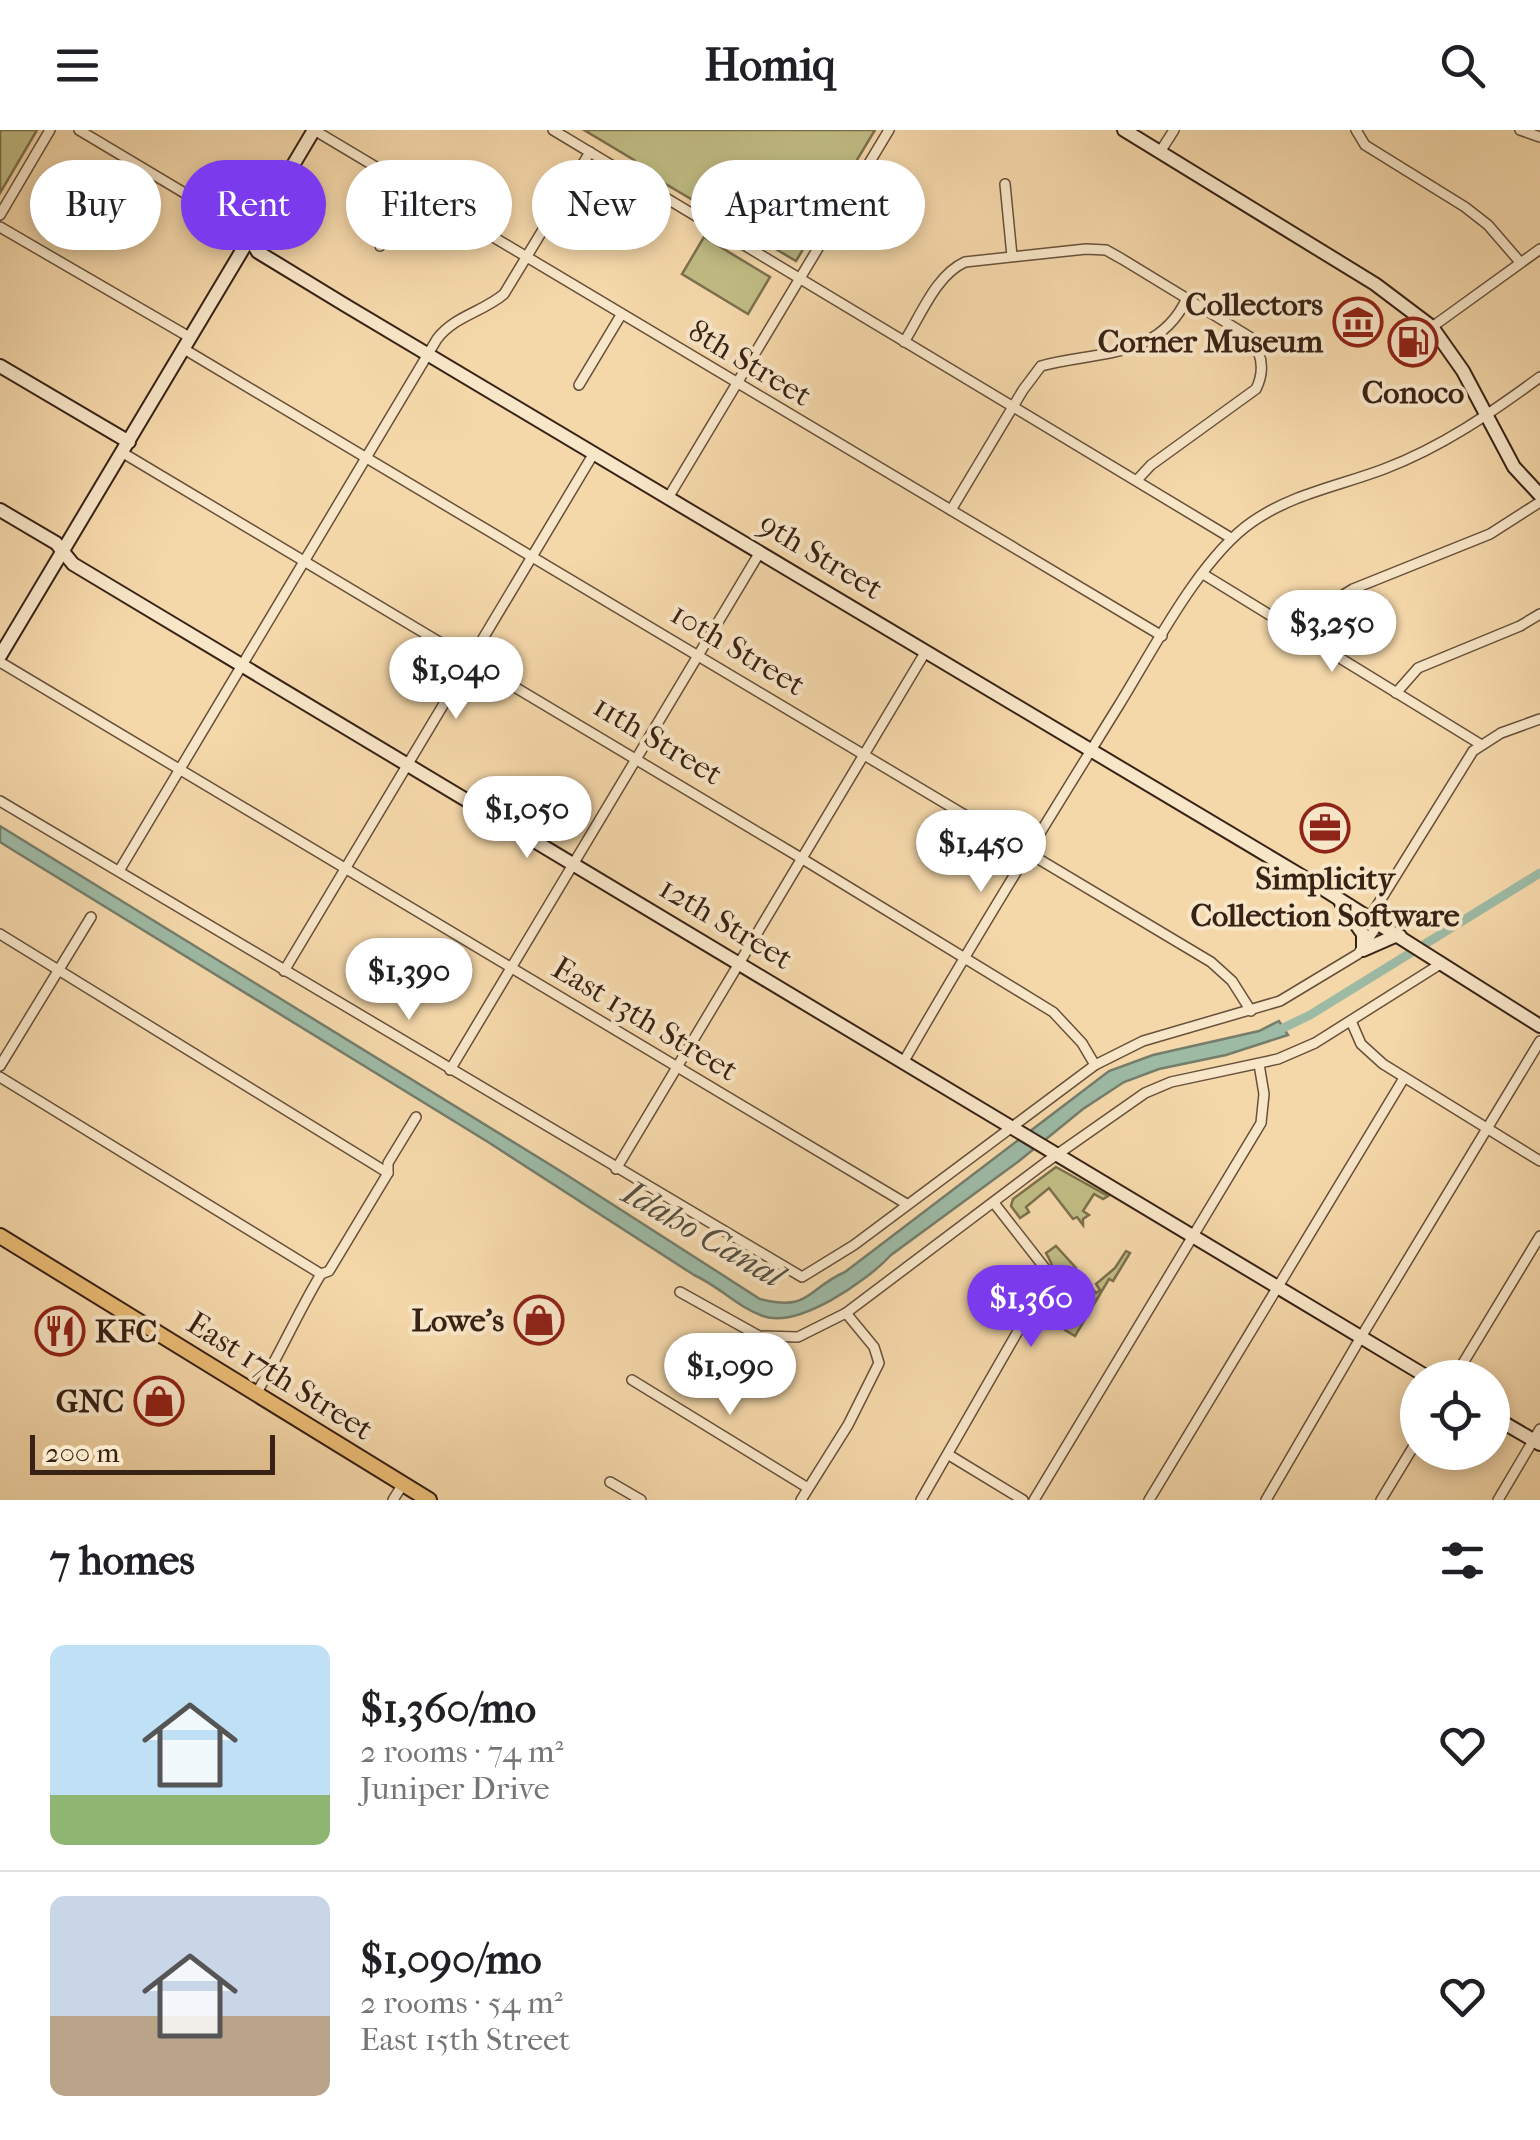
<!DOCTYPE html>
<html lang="en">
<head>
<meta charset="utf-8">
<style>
	:root { --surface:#fff; --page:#f6f6f6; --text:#202124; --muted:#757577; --line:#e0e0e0; --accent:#7c3aed }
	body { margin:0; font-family:"IM FELL French Canon",serif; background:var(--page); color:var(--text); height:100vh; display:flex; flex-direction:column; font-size:38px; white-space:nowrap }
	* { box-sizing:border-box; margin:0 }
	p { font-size:32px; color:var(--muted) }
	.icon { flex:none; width:55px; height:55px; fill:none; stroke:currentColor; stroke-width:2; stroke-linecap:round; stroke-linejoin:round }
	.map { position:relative; height:1370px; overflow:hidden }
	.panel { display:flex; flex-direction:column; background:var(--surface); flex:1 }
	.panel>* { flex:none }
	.banner { position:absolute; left:30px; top:30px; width:1000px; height:90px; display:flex; gap:20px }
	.fabs { position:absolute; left:1400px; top:1230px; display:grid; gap:20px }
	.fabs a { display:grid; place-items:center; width:110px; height:110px; border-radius:50%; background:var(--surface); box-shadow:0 5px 15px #0003; font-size:50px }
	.scale { position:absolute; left:30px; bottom:25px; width:245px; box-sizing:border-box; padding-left:10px; border:5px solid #382215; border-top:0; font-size:28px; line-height:35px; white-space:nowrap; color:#382215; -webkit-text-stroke:8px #f8e6c8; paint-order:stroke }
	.price { position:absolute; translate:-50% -85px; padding:0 22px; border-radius:35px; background:#fff; color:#222; font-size:32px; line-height:65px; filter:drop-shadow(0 2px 5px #0008) }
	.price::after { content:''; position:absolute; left:50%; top:60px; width:30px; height:22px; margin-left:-15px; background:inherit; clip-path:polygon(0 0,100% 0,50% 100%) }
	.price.current { background:var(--accent); color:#fff }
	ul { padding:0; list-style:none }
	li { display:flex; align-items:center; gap:30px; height:250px; padding:0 50px }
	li+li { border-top:2px solid var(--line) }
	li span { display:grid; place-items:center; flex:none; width:280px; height:200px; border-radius:15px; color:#555 }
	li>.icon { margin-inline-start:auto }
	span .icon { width:120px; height:120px; fill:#fffc; stroke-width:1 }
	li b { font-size:42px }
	h2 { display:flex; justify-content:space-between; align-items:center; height:120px; padding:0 50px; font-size:42px }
	.pill { padding:0 35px; border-radius:45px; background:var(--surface); box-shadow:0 5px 15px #0003; font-size:35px; line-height:90px }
	.pill.current { background:var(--accent); color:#fff }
	header { display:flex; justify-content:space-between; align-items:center; height:130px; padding:0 50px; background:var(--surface); font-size:45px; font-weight:700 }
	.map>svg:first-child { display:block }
</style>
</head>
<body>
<header><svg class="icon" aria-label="menu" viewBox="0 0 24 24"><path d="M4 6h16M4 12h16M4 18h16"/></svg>Homiq<svg class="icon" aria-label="search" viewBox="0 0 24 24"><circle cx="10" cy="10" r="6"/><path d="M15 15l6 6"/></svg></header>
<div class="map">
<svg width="1540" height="1370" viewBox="0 0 1540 1370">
	<rect width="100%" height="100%" fill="#f5d8aa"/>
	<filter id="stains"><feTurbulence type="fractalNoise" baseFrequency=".002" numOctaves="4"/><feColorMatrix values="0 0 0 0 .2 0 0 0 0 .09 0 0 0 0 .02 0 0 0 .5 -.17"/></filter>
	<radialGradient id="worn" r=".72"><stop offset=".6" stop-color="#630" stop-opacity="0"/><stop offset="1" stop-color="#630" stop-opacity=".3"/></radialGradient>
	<!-- green -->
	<g fill="#c1bd85" stroke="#7c704d" stroke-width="2.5">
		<path d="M0,0H37L0,63Z"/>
		<path d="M584,0H875L796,131L642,40L634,30Z"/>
		<path d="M704,107L770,147L748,184L682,144Z"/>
		<path d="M1056,1037L1108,1066L1103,1069L1094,1064L1083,1081L1089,1085L1083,1089V1095L1077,1087L1073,1089L1049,1058L1026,1077L1029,1082L1020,1088L1011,1076L1013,1069Z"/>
		<path d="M1056,1116L1076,1138L1051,1179L1046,1176C1056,1156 1058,1143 1046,1123Z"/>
		<path d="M1126,1121L1130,1123L1113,1151L1109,1149L1075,1206L1065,1200L1091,1157L1096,1163L1100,1160L1096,1154L1115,1138Z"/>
	</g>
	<!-- water -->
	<path fill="#9dbaa5" stroke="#757d6b" stroke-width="2.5" d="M0,696L562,1042L760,1169C811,1182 806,1159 845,1142L1109,941L1153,925L1259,901L1279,891L1288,905L1226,925L1159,939L1124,952L1083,979L1019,1031L891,1125C867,1151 798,1199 763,1186C737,1177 719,1156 694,1145L488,1012L16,722L0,712Z"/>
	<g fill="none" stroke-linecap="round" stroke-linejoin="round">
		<!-- canal -->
		<path stroke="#9dbaa5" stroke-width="9" d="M1277,901L1310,885L1540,743"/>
		<!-- street casing -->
		<g stroke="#67503a" stroke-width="12">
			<g id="street">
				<path d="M79,0L243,98L250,109"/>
				<path d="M314,0L1162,506"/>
				<path d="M553,0L1231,408"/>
				<path d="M1356,0L1365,15L1465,77L1488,95L1520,132"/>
				<path d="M1520,0L1540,7"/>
				<path d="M1160,22L1174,0"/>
				<path d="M1005,54L1012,126"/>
				<path d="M0,85L50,0"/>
				<path d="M0,97L191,208"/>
				<path d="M380,116L413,59"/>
				<path d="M1432,197L1540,119"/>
				<path d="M904,212C921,185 936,145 965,132L1086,119L1106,120L1122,129L1250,207C1262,223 1265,241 1256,259L1151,335L1137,350"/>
				<path d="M184,219L1211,832L1232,851L1251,881"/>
				<path d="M579,255L621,185"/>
				<path d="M123,323L801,728L1053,882L1082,913L1095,935"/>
				<path d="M668,368L889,0"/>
				<path d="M951,380L1023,260L1041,236C1095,221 1159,230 1187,168"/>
				<path d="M1203,444L1480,614"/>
				<path d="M1299,502L1320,479L1353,459L1490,404L1540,372"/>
				<path d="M0,532L905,1073"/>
				<path d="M1396,563L1418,538L1520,496L1540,484"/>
				<path d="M0,671L802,1147L854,1115L1095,935L1143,911L1280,871L1358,824L1379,793"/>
				<path d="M119,741L437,209C454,186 483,182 504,164L590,22"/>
				<path d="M1370,787L1473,621L1501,603L1540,589"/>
				<path d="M0,804L388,1043"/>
				<path d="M284,841L594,323"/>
				<path d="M1351,891L1361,914L1383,934L1540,1031"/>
				<path d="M904,931C973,811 1046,693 1119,575C1153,520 1200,428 1252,392C1292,364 1339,356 1384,339C1442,317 1491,283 1540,247"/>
				<path d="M0,936L91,787"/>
				<path d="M450,940L760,422"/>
				<path d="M0,947L321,1144"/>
				<path d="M616,1039L926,521"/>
				<path d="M680,1162L759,1206L798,1207L846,1183L1045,1033L1145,963L1171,952L1278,929L1315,913L1442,833"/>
				<path d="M1454,1248L1540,1106"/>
				<path d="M632,1250L808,1358"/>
				<path d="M256,1264C280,1224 297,1184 321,1144L329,1141L388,1043V1033L416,987"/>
				<path d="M949,1325L1023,1370"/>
				<path d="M610,1352L641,1370"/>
				<path d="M393,1370L403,1354"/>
				<path d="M801,1370L848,1295L879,1233L874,1217L846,1183"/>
				<path d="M921,1370L1045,1154L1044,1137L994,1073"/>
				<path d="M1034,1370L1261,993L1264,964L1259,934"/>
				<path d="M1149,1370L1404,948"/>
				<path d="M1266,1370L1361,1207L1540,911"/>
				<path d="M1381,1370L1418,1309"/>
				<path d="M1498,1370L1540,1299"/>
			</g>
		</g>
		<!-- secondary casing -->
		<g stroke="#382215" stroke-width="16">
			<g id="secondary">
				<path d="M1124,0L1375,154L1432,197L1463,241L1514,337L1540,365"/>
				<path d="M250,109L258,122L345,175L1320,757L1540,896"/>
				<path d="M0,236L129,312"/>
				<path d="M0,380L56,413L73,434L1429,1248"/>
				<path d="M0,526L314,0"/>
				<path d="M1341,773L1363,804V820L1395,806H1400"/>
				<path d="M1492,1286L1540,1314"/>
			</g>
		</g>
		<!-- primary casing -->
		<g stroke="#382215" stroke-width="18">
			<path id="primary" d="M0,1106L429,1370"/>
		</g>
		<!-- street -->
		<use href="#street" stroke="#f8e6c8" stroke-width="9"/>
		<!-- secondary -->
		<use href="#secondary" stroke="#f8e6c8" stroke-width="12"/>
		<!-- primary -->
		<use href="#primary" stroke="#eabc75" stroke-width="14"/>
	</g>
	<!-- icons -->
	<defs>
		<g id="museum-ring" transform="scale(2.5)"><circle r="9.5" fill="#f8e6c8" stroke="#8f2418" stroke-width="1.5"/><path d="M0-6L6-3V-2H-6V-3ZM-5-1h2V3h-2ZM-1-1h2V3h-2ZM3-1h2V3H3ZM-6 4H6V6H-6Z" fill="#8f2418"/></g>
		<g id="fuel-ring" transform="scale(2.5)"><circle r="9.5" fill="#f8e6c8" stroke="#8f2418" stroke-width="1.5"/><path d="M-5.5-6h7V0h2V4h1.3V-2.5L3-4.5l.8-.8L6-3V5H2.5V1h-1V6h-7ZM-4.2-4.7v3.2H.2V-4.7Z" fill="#8f2418"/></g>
		<g id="office-ring" transform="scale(2.5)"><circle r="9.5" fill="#f8e6c8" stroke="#8f2418" stroke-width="1.5"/><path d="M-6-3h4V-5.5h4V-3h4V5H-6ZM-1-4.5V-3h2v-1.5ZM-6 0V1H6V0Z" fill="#8f2418"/></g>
		<g id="shop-ring" transform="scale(2.5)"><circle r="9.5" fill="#f8e6c8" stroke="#8f2418" stroke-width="1.5"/><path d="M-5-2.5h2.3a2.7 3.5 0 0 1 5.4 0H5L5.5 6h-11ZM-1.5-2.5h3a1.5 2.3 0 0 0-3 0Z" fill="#8f2418"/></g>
		<g id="restaurant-ring" transform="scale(2.5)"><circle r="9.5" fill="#f8e6c8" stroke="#8f2418" stroke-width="1.5"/><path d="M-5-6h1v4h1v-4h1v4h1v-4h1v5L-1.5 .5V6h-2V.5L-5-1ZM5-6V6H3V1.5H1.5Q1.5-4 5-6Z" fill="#8f2418"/></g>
	</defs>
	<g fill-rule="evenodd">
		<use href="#museum-ring" x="1358" y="192"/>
		<use href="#fuel-ring" x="1413" y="212"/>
		<use href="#office-ring" x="1325" y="698"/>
		<use href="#shop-ring" x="539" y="1190"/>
		<use href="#restaurant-ring" x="60" y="1201"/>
		<use href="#shop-ring" x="159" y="1271"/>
	</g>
	<g text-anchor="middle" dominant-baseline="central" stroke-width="8" stroke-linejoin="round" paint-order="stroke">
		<!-- poi labels -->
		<g font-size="32" font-weight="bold" fill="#382215" stroke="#f8e6c8" text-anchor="end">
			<text x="1323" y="174">Collectors<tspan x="1323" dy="37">Corner Museum</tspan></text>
			<text x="1413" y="262" text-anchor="middle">Conoco</text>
			<text x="1325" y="748" text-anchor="middle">Simplicity<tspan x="1325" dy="37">Collection Software</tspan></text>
			<text x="504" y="1190">Lowe's</text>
			<text x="95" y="1201" text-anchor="start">KFC</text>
			<text x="124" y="1271">GNC</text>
		</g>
		<!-- street labels -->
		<g font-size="32" fill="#382215" stroke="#f8e6c8">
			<text transform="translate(750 233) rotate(31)">8th Street</text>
			<text transform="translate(821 426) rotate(31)">9th Street</text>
			<text transform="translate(738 519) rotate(31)">10th Street</text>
			<text transform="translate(658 610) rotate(31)">11th Street</text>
			<text transform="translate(726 793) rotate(31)">12th Street</text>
			<text transform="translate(645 889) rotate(31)">East 13th Street</text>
			<text transform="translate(280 1246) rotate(32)">East 17th Street</text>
		</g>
		<!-- water labels -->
		<g font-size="35" font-style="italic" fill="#565040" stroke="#f8e6c8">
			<text transform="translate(703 1104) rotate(30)">Idaho Canal</text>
		</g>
	</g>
	<rect width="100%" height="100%" filter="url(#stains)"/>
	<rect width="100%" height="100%" fill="url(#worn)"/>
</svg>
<div class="fabs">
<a><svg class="icon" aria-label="locate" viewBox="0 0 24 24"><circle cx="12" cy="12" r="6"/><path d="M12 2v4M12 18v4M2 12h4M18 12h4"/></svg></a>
</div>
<div class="scale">200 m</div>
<b class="price" style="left:1332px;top:545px">$3,250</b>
<b class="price" style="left:456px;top:592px">$1,040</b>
<b class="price" style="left:527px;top:731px">$1,050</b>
<b class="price" style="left:981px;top:765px">$1,450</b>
<b class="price" style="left:409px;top:893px">$1,390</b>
<b class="price current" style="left:1031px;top:1220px">$1,360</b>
<b class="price" style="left:730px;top:1288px">$1,090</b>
<div class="banner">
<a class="pill">Buy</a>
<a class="pill current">Rent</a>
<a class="pill">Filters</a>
<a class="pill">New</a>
<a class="pill">Apartment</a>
</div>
</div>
<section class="panel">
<h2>7 homes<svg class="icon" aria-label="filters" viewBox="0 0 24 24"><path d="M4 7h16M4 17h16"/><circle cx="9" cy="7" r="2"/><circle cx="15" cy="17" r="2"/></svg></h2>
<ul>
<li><span style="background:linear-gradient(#bfe0f5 75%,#8fb573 0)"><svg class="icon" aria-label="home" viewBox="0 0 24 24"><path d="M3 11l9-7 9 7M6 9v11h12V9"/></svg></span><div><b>$1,360/mo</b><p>2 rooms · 74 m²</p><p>Juniper Drive</p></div><svg class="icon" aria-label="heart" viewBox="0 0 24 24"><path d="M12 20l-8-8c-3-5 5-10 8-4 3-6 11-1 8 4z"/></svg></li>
<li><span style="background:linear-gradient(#c9d6e8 60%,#b9a48a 0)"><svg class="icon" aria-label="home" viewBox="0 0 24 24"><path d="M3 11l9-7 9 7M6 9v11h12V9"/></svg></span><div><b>$1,090/mo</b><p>2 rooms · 54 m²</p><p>East 15th Street</p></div><svg class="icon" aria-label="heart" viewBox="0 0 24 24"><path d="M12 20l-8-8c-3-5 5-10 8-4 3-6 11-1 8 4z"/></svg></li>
</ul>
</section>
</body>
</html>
